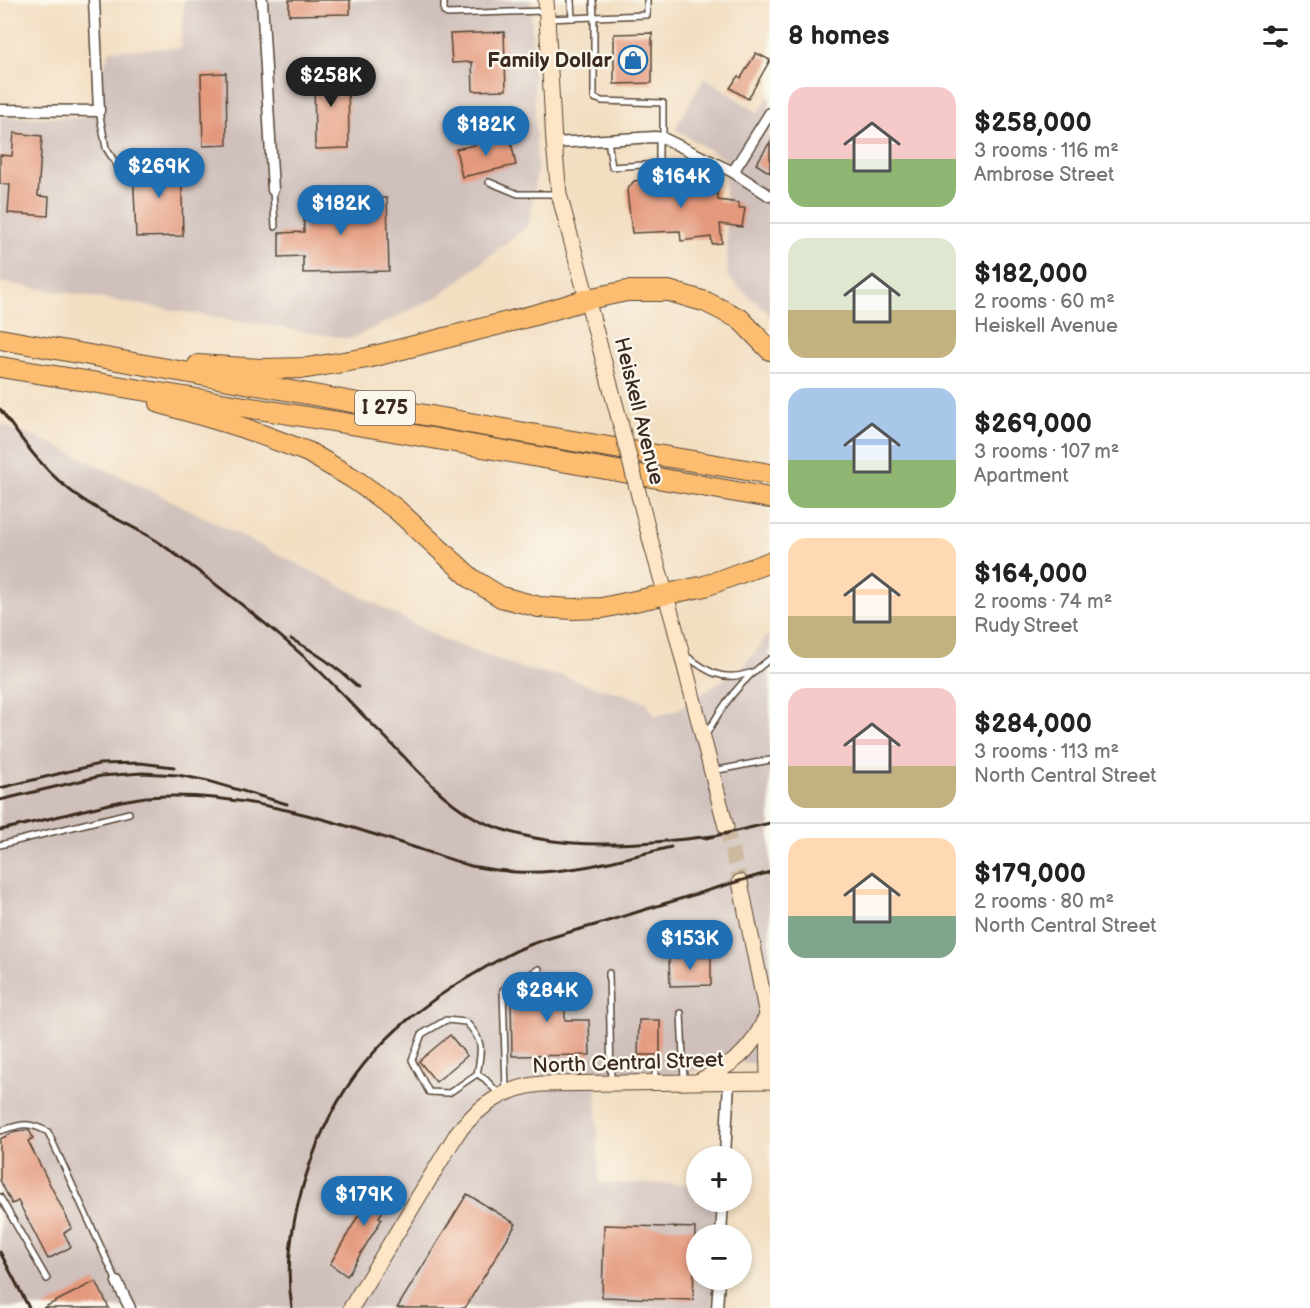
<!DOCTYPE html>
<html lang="en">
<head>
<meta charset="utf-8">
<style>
	:root { --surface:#fff; --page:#f2f2f2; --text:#222; --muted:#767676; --line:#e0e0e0; --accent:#1f6fb2 }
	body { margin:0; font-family:"Balsamiq Sans",sans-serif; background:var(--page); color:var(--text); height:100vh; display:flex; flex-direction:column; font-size:22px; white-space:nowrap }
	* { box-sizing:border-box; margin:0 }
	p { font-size:20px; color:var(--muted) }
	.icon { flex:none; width:33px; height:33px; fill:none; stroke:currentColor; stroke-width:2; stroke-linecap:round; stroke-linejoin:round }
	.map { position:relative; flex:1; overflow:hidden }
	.details { display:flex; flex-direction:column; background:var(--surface); width:540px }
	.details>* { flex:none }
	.buttons { position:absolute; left:686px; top:1146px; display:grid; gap:12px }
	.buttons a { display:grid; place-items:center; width:66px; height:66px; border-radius:50%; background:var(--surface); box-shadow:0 3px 9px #0003; font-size:30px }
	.price { position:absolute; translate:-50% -51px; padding:0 14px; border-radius:21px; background:var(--accent); color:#fff; font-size:20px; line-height:39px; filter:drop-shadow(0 2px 3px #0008) }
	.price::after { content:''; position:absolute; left:50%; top:36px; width:18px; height:14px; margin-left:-9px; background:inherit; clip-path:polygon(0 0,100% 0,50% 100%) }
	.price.on { background:#222; color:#fff }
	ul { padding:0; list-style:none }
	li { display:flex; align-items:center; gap:18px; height:150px; padding:0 18px }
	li+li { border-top:2px solid var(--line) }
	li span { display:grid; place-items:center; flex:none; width:168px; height:120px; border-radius:18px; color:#555 }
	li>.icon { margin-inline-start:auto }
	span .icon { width:72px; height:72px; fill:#fffc; stroke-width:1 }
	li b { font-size:26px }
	h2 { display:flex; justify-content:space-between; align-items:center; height:72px; padding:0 18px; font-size:26px }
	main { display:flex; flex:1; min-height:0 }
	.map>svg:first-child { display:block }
</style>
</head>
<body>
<main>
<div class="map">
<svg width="770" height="1308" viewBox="0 0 770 1308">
	<rect width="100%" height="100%" fill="#fbf7ec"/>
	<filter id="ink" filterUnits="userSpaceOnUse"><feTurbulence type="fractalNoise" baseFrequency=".0167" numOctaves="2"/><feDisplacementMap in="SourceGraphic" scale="12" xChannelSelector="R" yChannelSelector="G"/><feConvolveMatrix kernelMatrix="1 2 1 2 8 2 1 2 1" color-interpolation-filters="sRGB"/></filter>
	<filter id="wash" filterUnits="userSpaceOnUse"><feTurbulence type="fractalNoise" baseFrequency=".008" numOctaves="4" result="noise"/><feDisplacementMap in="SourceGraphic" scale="24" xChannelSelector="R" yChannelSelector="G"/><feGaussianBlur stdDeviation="1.35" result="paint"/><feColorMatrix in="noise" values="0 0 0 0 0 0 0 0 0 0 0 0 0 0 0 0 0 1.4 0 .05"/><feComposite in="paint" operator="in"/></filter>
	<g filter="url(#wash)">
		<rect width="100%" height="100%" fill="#f2dec1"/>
		<!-- industrial -->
		<g fill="#cfc0bb">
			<path d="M184,0H531L537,171L529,225L438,297L350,339L0,282V117L85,118L110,50L181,48Z"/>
			<path d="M705,77L758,113L770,95V315L728,277L724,159L675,129Z"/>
			<path d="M0,424L49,442L174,502L353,592L444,640L527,670L564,676L591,686L624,694L646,702L655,716L677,710L745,665L766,638L770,636V1063H707L698,1070L673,1074L596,1076L599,1183L696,1184V1202H717L715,1234H696V1280H714L713,1308H0Z"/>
		</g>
		<g id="blocks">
			<!-- building -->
			<g fill="#e4997d">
				<path d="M289,0H350V14L289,15Z"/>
				<path d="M504,32L506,90L473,91L472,62L452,63L450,34Z"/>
				<path d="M652,33V83L614,84V34Z"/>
				<path d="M756,53L770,60L748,99L730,88L738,76L741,78Z"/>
				<path d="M348,68L349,148L315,149L314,69Z"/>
				<path d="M226,73L227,145L203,146L201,74Z"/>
				<path d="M14,133L42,136L38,196L49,197L48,216L8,213L10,185L0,184V155L12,156Z"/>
				<path d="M510,137L516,165L462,177L456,149Z"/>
				<path d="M770,142V173L756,164Z"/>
				<path d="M181,155L183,236L136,237L133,167L163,166L162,156Z"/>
				<path d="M704,177V186L716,184L718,200L739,203V208H745L742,227L720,224L722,243L712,244L711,237L681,241L680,231L632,233L627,190L634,181L660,178V182Z"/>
				<path d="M387,198L389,271L303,273V256L279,257V233L304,232L303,200Z"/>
				<path d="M711,957V985L670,986L669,958Z"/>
				<path d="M564,973L565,1020H589L590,1055L512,1056L511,997L528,996V989H532V981L552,980V974Z"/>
				<path d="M639,1020H660V1055H638Z"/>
				<path d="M450,1035L467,1056L436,1082L419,1061Z"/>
				<path d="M29,1130L33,1138L28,1141L72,1228L64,1233L71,1247L48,1259L18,1201L12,1204L0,1180V1139L16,1131Z"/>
				<path d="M381,1177L398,1187L379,1217L382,1219L347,1276L330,1264Z"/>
				<path d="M467,1194L516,1224L465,1308H397Z"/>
				<path d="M604,1225L695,1228L693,1300L602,1297Z"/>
				<path d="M96,1281L109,1308H43Z"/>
			</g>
		</g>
	</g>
	<g filter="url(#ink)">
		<use href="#blocks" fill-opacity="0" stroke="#564536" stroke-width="1.5"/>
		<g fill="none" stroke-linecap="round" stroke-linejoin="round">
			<!-- secondary-tunnel -->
			<path stroke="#cdbaa0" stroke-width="15" stroke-dasharray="15 8" stroke-linecap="butt" d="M726,827L740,882"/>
			<!-- lane casing -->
			<g stroke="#564536" stroke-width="8">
				<g id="lane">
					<path d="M444,0V12L447,14L544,11"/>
					<path d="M571,0L572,18"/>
					<path d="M593,0L594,17L647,15V0"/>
					<path d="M549,19L594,17V98L602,101L663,103V138"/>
					<path d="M99,111L106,148L125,178"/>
					<path d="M608,140L612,167L659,164V137"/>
					<path d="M489,182L518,194H558"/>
					<path d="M273,190L275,227"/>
					<path d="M685,655C708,672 722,682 750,673"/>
					<path d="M706,735C723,704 741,680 770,659"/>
					<path d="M713,771L770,760"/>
					<path d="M0,845L129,813"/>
					<path d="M609,973L611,1082"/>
					<path d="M681,1013L684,1080"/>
					<path d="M610,1063H655V1081"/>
					<path d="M477,1074C482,1049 484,1041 466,1022L446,1020L422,1034L412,1060L429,1092L449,1093L477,1074L485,1079L499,1094"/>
					<path d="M506,1091L503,990L539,969"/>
					<path d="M0,1131C21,1124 28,1121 48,1132L117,1282"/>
					<path d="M0,1197L47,1279"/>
				</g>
			</g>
			<!-- street casing -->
			<g stroke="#564536" stroke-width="13">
				<g id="street">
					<path d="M262,0L273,190"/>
					<path d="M0,110L99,111L94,0"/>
					<path d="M554,143L655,137L663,138L733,172L770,196"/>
					<path d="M733,172L770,113"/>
					<path d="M725,1156L729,1081"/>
					<path d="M721,1234L723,1202"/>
					<path d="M117,1282L130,1308"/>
					<path d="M717,1308L719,1280"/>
				</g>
			</g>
			<!-- secondary casing -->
			<g stroke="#564536" stroke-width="17">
				<g id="secondary">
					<path d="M546,0L554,143L559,194L620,422"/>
					<path d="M652,546L674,624L726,827"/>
					<path d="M740,882L767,1015L768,1081"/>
					<path d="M701,1080C732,1065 750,1053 764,1021"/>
					<path d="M351,1308L458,1132C481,1104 507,1087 542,1084L770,1081"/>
				</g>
			</g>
			<!-- highway casing -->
			<g stroke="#564536" stroke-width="22">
				<g id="highway">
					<path d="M0,339L531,434L770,474"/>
					<path d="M198,365L261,369L307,368L367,358L535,315L588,299L627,291H669L706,302L740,319L770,350"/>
					<path d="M0,367L381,429L770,498"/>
					<path d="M160,403L238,426L308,452L354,479L396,509L472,579L501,597L539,607L573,609L602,608L705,586L770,562"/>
				</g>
			</g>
			<!-- lane -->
			<use href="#lane" stroke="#fff" stroke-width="5"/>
			<!-- street -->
			<use href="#street" stroke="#fff" stroke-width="10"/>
			<!-- secondary -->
			<use href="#secondary" stroke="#fee5c5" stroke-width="15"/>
			<!-- highway -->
			<use href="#highway" stroke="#fcbd6f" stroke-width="20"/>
			<!-- rail -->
			<g stroke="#3b2a1e" stroke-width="3">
				<path d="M0,409C24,443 47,476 82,499C108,517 139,528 164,546C214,582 264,621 310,662C333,683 354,707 377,729C411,762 445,807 490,825C560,853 641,844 714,836"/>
				<path d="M291,639C316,652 337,667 358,687"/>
				<path d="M0,788L99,764L140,763L174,767"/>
				<path d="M0,800L101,776L142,773L178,775L208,781L287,804"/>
				<path d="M0,830C28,824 56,817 84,810C105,805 126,799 147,797C253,788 371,834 471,866C486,869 501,871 516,872C568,875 621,859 671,847"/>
				<path d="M706,838L770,823"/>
				<path d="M0,1252L29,1308"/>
				<path d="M292,1308C284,1260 295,1206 311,1161C341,1074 396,1019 474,974C491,964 509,953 527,946C552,936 579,930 605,922C660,905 715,888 770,872"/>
			</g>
			<!-- secondary-bridge casing -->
			<g stroke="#564536" stroke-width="17" stroke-linecap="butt">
				<path id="secondary-bridge" d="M620,422L652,546"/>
			</g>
			<!-- secondary-bridge -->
			<use href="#secondary-bridge" stroke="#fee5c5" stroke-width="15"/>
		</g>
	</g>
	<!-- icons -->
	<defs>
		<g id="shop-ring" transform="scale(1.5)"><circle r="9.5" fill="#fbf7ec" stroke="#1f6fb2" stroke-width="1.5"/><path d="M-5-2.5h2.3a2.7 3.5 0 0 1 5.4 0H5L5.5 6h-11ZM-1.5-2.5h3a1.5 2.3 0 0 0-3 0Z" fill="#1f6fb2"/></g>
	</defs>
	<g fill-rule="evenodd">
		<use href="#shop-ring" x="633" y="60"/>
	</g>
	<g text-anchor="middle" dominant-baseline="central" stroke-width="5" stroke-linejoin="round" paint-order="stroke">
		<!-- shield labels -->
		<rect fill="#fbf7ec" stroke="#75685c" stroke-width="1.5" x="355" y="391" width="60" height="34" rx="4.5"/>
		<g font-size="20" font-weight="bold" fill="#3b2a1e">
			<text x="385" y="408">I 275</text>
		</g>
		<!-- poi labels -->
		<g font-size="21" font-weight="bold" fill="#3b2a1e" stroke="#fbf7ec" text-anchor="end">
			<text x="612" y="60">Family Dollar</text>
		</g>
		<!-- street labels -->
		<g font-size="21" fill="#3b2a1e" stroke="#fbf7ec">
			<text transform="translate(639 411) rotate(76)">Heiskell Avenue</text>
			<text transform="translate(628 1063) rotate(-2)">North Central Street</text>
		</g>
	</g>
</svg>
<div class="buttons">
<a>+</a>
<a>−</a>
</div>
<b class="price on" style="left:331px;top:108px">$258K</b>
<b class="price" style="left:486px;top:157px">$182K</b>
<b class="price" style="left:159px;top:199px">$269K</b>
<b class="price" style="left:681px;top:209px">$164K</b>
<b class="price" style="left:341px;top:236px">$182K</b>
<b class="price" style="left:690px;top:971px">$153K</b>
<b class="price" style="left:547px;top:1023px">$284K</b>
<b class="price" style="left:364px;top:1227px">$179K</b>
</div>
<section class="details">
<h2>8 homes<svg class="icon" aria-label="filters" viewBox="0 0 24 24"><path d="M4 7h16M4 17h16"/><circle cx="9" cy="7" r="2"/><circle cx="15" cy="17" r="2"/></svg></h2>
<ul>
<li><span style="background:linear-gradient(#f6c9c9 60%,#8fb573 0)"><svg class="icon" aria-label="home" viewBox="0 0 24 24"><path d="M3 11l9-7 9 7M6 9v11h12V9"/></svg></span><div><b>$258,000</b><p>3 rooms · 116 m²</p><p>Ambrose Street</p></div></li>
<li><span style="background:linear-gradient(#dfe7d0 60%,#c2b280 0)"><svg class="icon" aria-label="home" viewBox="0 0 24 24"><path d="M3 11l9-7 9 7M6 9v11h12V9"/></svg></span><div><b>$182,000</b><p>2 rooms · 60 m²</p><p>Heiskell Avenue</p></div></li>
<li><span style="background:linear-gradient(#a9c7e8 60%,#8fb573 0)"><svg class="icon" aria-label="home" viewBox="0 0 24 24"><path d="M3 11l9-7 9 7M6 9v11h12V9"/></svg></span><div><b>$269,000</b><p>3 rooms · 107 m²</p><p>Apartment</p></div></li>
<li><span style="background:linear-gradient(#ffd9b3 65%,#c2b280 0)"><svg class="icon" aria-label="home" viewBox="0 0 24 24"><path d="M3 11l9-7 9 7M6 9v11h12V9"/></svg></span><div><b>$164,000</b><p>2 rooms · 74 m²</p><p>Rudy Street</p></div></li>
<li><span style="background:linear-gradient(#f6c9c9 65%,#c2b280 0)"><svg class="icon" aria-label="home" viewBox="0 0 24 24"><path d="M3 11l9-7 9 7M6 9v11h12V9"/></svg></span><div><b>$284,000</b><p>3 rooms · 113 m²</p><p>North Central Street</p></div></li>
<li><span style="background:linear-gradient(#ffd9b3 65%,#7fa58c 0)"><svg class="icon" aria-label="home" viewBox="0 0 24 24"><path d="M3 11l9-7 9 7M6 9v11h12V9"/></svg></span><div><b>$179,000</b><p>2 rooms · 80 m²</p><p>North Central Street</p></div></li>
</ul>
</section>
</main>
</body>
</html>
